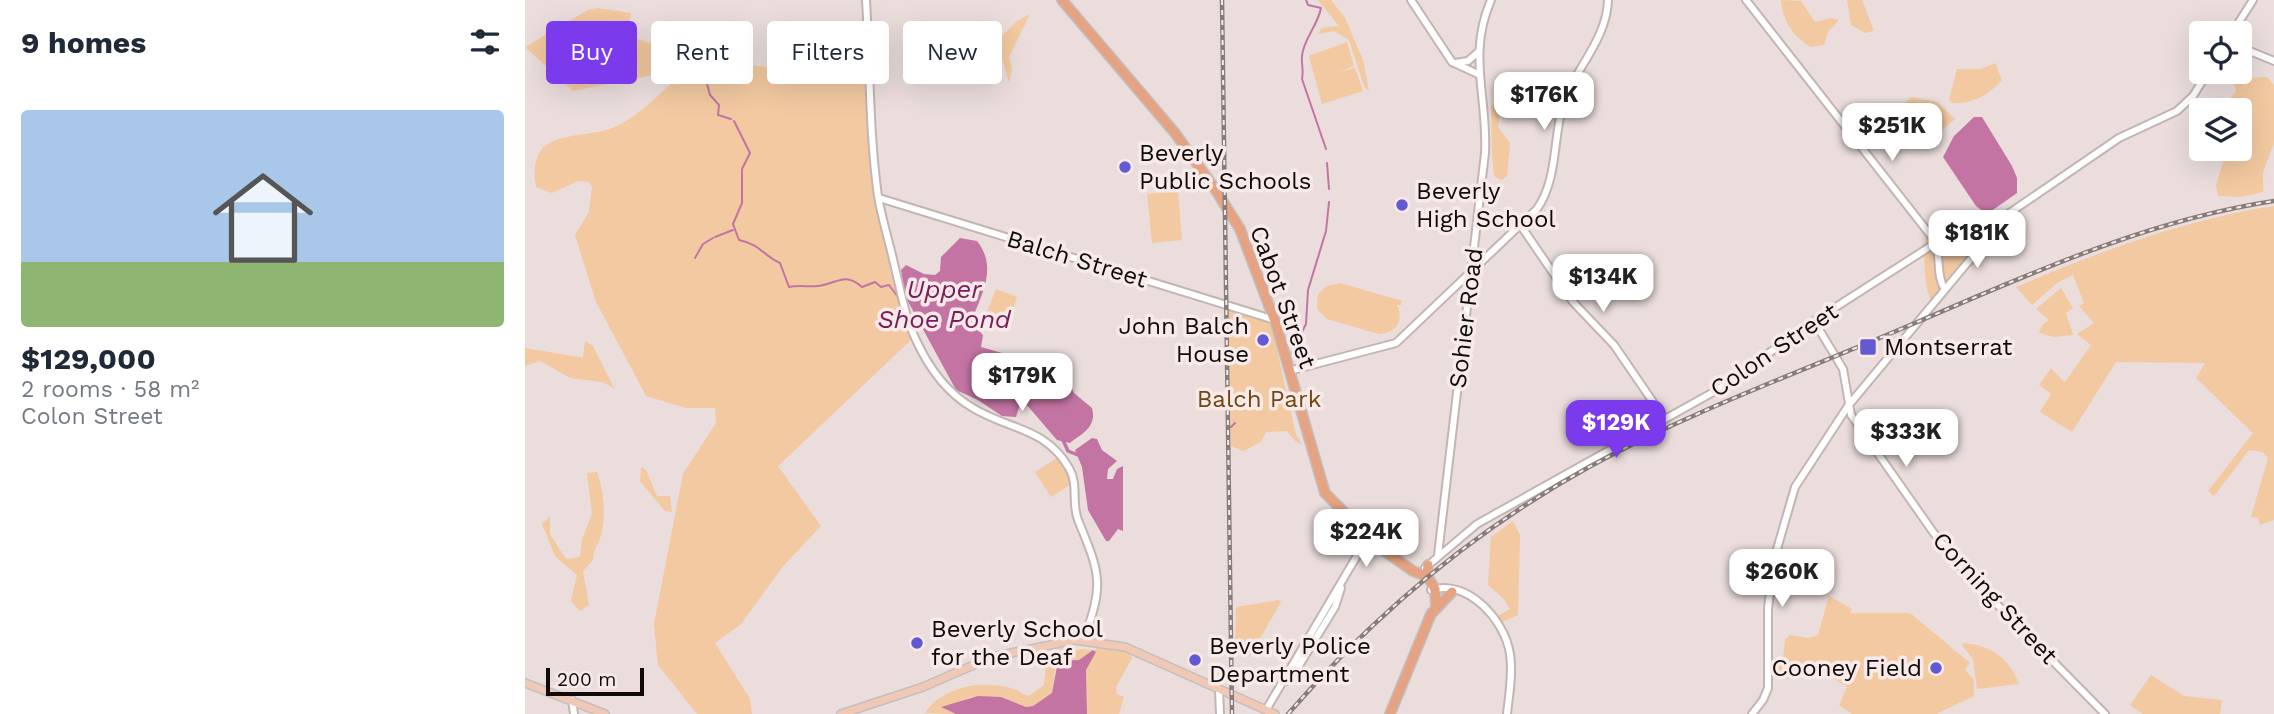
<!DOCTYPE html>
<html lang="en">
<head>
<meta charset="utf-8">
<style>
	:root { --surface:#fff; --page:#f6f6f7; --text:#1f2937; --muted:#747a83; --line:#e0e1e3; --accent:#7c3aed }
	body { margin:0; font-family:"Work Sans",sans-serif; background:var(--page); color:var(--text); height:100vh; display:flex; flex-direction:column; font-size:26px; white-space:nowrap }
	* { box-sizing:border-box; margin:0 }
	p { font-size:23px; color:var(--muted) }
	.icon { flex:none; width:38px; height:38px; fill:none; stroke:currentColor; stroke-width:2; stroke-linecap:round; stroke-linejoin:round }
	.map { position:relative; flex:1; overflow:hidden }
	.details { display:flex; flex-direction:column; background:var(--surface); width:525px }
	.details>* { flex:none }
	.banner { position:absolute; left:21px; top:21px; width:665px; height:63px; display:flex; gap:14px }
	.tools { position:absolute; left:1664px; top:21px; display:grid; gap:14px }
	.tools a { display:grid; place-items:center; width:63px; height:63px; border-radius:7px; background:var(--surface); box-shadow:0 7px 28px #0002; font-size:35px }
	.scale { position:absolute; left:21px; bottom:18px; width:98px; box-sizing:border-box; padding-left:7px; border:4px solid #0f0b0a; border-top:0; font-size:19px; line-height:24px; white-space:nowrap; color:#0f0b0a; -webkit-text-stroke:5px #f8eae8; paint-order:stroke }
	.price { position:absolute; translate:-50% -60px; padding:0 16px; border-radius:14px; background:#fff; color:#222; font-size:23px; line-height:46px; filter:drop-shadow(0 2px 4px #0008) }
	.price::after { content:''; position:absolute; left:50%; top:42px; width:21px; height:16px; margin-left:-10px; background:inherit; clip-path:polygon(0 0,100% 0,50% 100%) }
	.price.active { background:var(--accent); color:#fff }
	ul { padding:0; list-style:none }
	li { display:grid; align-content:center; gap:14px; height:371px; padding:0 21px }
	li+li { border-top:2px solid var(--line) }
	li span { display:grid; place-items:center; height:217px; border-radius:7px; color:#555 }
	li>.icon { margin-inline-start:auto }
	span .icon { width:126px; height:126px; fill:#fffc; stroke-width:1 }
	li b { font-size:30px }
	h2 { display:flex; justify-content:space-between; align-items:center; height:84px; padding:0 21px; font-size:30px }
	.tag { padding:0 24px; border-radius:7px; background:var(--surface); box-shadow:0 7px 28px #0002; font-size:24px; line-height:63px }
	.tag.active { background:var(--accent); color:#fff }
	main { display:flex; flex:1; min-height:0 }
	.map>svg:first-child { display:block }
</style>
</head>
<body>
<main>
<section class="details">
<h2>9 homes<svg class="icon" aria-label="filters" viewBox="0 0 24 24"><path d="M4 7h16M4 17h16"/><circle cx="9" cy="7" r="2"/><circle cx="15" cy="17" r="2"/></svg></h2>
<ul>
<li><span style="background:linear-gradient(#a9c7e8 70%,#8fb573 0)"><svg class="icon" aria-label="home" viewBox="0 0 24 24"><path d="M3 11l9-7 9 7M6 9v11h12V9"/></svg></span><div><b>$129,000</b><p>2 rooms · 58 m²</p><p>Colon Street</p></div></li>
</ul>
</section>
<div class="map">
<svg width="1749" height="714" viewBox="0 0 1749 714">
	<rect width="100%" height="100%" fill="#eadddb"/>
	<!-- green -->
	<g fill="#f2c9a0">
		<path d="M793,0H806L820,18L838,60L844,91L839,86L824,40L809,31L793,34L797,28L814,26Z"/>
		<path d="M1256,0L1276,1L1290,22L1306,18L1314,20L1303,32L1299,45L1286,47C1268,37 1257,19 1256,0Z"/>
		<path d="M1322,0H1337L1349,31L1340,33L1326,25Z"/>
		<path d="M72,8L106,13L103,36L150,51L148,71L48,91L0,47L63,10Z"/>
		<path d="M505,14L484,57L487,69L484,83L478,61L463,56L469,46L468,36L478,35L492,21Z"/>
		<path d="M822,42L829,66L814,72L830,68L838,91L797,104L784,56Z"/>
		<path d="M1470,63L1477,80C1464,95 1447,104 1428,103L1424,100L1432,69H1456Z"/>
		<path d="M218,64L342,80L349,199L372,294L386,340L253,466L296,526L259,565L216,624L190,643L225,699L227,714H172L133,665L129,624L158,474L191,423L190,408H161L121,396L71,302L50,235L64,212L67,187L64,182L53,181L27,193L11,187C0,121 62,144 96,124C116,113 134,94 152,79L154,68L169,65L185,69Z"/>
		<path d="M1713,74L1724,78L1742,77L1749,85V143L1738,172V192L1716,197L1693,196L1691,185L1699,159L1680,149H1715V131L1721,133L1722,128L1715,123V110H1702L1703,100L1711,92L1708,79Z"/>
		<path d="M1387,97L1412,102L1430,119L1404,141L1373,108Z"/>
		<path d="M971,101L975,112L973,127L985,143L982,176L977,180L970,177C967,174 966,117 966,107Z"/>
		<path d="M653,191L657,240L627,243L622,194Z"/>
		<path d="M1749,206V520L1735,525L1733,518L1726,517L1743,458L1738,452L1724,450L1689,496L1683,491L1728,433L1671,378L1680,363L1591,362L1547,432L1515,412L1526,394L1514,385L1526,368L1539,382L1543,378L1566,345L1552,334L1569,323L1554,306L1559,303L1548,275L1532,283L1507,305L1491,287C1573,252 1662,219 1749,206Z"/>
		<path d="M1460,235L1458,245L1448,266C1431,272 1428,297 1408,303C1399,294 1397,247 1402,236Z"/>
		<path d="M815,283L877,301L876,305H872C879,320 872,333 854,334L802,319L792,309L793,294L801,286Z"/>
		<path d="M1536,288L1548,308L1541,313L1548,335L1529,337L1514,333L1518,324L1524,320L1511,309Z"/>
		<path d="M471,289L492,297L482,328L461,323L459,319Z"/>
		<path d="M703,309L746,323L771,435L777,444L771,442L762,431L741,432L736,442L718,451L706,446Z"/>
		<path d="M60,341L68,346L89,388L77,382L45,378L15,361L0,366V348L54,357H58Z"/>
		<path d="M532,458L541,469L546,484L526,497L510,472Z"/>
		<path d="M116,467L121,470L132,496H145L147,512L140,511L115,481Z"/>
		<path d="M72,472C79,491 81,516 76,535C74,544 68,548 68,560L58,571L64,605L55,611L46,601L52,575L30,556L17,524L25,516V534L41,559L55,557L57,539L67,514L62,473Z"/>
		<path d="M988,521L995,535L993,615L977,622L973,616L985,609L978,598L963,585L966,537Z"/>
		<path d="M1304,596L1327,609L1325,613H1385L1445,663L1440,670L1449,680V696L1411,714H1327L1314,705L1322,687L1283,663L1262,679L1244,668V658L1258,659L1260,639L1265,635L1283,638L1293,635Z"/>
		<path d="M754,600L756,602L725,656L710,648L711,607Z"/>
		<path d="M574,642L600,647L607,658L591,687L592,694L599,697L594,714H562L561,670Z"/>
		<path d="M1439,643C1467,646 1484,658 1494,684L1452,689L1448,659L1437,645Z"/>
		<path d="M537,648L547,652L556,649L568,650L554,660L531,663L527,693L508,706L501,707L476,697H445L420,709L431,714L400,713C417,687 457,679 489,689C495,691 498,695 504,696L519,685L522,655Z"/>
		<path d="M1626,675L1659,696L1697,700L1695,714H1618L1605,705Z"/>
	</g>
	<!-- water -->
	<g fill="#c374a3">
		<path d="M1449,117H1457L1487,166L1492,178V193L1465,212H1459L1451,206L1418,157L1429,136Z"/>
		<path d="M435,238L452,241C474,269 455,296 446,323L458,335L456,347L495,358L496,368L514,379L543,381L549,393L567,408C572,427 558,433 545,443L532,440L501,404H495L491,417L477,416L453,400L431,390L380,296L376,270L381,265L399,274L410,275L415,271L416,257Z"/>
		<path d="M567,438L572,439L577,450L592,461L583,469L582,479H588L592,469L598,466V531L593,529L584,541H581L563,510L557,467L550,450Z"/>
		<path d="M568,650L571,652L561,670L562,714H431L416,707L453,696L476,697L501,707L508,706L527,693L533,661L554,660Z"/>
	</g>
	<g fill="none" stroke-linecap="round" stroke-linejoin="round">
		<!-- stream -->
		<g stroke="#c374a3" stroke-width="2">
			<path d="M781,0L783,5L796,8C793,25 778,40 777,56C776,64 779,70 777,79L801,149"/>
			<path d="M158,66L181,80L185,95L194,105L193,115L206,119"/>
			<path d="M209,121L225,153L217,169V203L208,224L214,240C237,245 237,255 255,263L264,287C274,285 283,287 293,286C312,284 319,271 337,287L350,282L356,287L364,285L373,297"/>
			<path d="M802,163L804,189"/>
			<path d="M190,237L208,230"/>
			<path d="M170,258L178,244L188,238"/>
			<path d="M766,354L781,324L783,290L801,231L804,202"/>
			<path d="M706,427L710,423"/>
		</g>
		<!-- canal -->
		<path stroke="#c374a3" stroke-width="3.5" d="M538,440L543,451L553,455"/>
		<!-- secondary casing -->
		<g stroke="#c2b5b3" stroke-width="10">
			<g id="secondary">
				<path d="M341,0C345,65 344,132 353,196C357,220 365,244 370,268C376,292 380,317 391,340C403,366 422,393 448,408C484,430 520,427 544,468C554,485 546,502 553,520C575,574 580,583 558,641"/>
				<path d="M886,0L927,62L953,74"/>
				<path d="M1221,0L1410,241C1416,256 1411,275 1419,288"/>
				<path d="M1707,33L1728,0"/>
				<path d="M1715,47L1749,61"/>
				<path d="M930,63L943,61L952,53"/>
				<path d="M354,198L750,320"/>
				<path d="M996,226L1048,302L1089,345L1139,418"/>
				<path d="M1289,321L1318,369L1326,415L1408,532L1440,572L1580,714"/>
				<path d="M764,371L871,343L1012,209C1033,179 1028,138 1038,104C1050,69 1082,39 1083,0"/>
				<path d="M913,555L960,153C963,97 942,55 966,0"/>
				<path d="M900,568L952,524L1192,390L1289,321L1406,246L1474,218"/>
				<path d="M906,590C942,578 980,620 985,654C988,674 984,695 982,714"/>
				<path d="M761,681L767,677L810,607L816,588"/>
				<path d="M694,689L695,714"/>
				<path d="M47,700L49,714"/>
				<path d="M741,710L843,537"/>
				<path d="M1227,714L1238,700L1243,688V608L1250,556L1270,487L1323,406L1483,214L1594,138L1652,111L1668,96L1683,72"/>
			</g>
		</g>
		<!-- primary casing -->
		<g stroke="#c1c0bf" stroke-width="10">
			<g id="primary">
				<path d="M0,683L80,714"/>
				<path d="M316,714L398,687L467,657L549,640L600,647L750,714"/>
			</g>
		</g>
		<!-- highway casing -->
		<g stroke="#c1c0bf" stroke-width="12">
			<g id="highway">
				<path d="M537,0L650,133L690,189L715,229L751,324L800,493L854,547L888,571L903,577L910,589L911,607"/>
				<path d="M902,576L903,565"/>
				<path d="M865,714L906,614L927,592"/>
			</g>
		</g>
		<!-- secondary -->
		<use href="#secondary" stroke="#fff" stroke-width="6"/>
		<!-- primary -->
		<use href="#primary" stroke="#f0c8b5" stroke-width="7"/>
		<!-- highway -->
		<use href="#highway" stroke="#e6a383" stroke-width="9"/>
		<!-- rail casing -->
		<g stroke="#867d7b" stroke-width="4.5">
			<g id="rail">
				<path d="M697,0L707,714"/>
				<path d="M763,714C849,615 948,531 1064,467C1168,410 1281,370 1390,323C1507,273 1623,220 1749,201"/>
			</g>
		</g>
		<!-- rail -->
		<use href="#rail" stroke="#f8eae8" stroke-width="2" stroke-dasharray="5" stroke-linecap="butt"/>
	</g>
	<!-- markers -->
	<g fill="#6359d2" stroke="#f8eae8" stroke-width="2.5">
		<circle cx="600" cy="167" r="7"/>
		<circle cx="877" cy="205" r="7"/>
		<circle cx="738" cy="340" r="7"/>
		<rect x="1334" y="338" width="18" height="18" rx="3.5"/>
		<circle cx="392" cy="643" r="7"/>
		<circle cx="670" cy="660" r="7"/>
		<circle cx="1411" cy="668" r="7"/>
	</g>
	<g text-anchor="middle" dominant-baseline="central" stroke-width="7" stroke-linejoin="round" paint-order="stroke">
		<!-- poi labels -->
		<g font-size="24" fill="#0f0b0a" stroke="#f8eae8" text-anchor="start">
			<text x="614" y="153">Beverly<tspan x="614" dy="28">Public Schools</tspan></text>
			<text x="891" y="191">Beverly<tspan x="891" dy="28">High School</tspan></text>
			<text x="724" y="326" text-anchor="end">John Balch<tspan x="724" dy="28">House</tspan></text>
			<text x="1359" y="347">Montserrat</text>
			<text x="406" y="629">Beverly School<tspan x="406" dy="28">for the Deaf</tspan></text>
			<text x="684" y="646">Beverly Police<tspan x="684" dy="28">Department</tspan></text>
			<text x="1397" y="668" text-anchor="end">Cooney Field</text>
		</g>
		<!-- street labels -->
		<g font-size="24" fill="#0f0b0a" stroke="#f8eae8">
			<text transform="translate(552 259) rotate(17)">Balch Street</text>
			<text transform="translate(758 297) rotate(70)">Cabot Street</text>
			<text transform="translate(941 318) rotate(-83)">Sohier Road</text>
			<text transform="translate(1249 350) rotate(-34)">Colon Street</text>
			<text transform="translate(1470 598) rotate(47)">Corning Street</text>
		</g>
		<!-- park labels -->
		<g font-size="24" fill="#714611" stroke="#f8eae8">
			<text x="734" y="399">Balch Park</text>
		</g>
		<!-- water labels -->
		<g font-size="26" font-style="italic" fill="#7a1b5c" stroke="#f8eae8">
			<text x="419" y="289">Upper<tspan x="419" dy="30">Shoe Pond</tspan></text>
		</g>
	</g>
</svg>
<div class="tools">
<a><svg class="icon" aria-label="locate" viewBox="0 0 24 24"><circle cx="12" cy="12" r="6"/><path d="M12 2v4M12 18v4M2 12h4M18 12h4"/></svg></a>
<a><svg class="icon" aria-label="layers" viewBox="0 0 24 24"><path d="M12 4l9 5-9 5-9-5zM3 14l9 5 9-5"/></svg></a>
</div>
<div class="scale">200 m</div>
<b class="price" style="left:1019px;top:132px">$176K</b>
<b class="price" style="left:1367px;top:163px">$251K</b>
<b class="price" style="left:1452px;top:270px">$181K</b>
<b class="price" style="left:1078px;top:314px">$134K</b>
<b class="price" style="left:497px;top:413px">$179K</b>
<b class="price active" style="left:1091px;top:460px">$129K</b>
<b class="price" style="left:1381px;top:469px">$333K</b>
<b class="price" style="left:841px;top:569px">$224K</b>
<b class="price" style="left:1257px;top:609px">$260K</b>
<div class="banner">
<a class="tag active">Buy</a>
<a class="tag">Rent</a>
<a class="tag">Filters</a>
<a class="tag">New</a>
</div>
</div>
</main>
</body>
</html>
